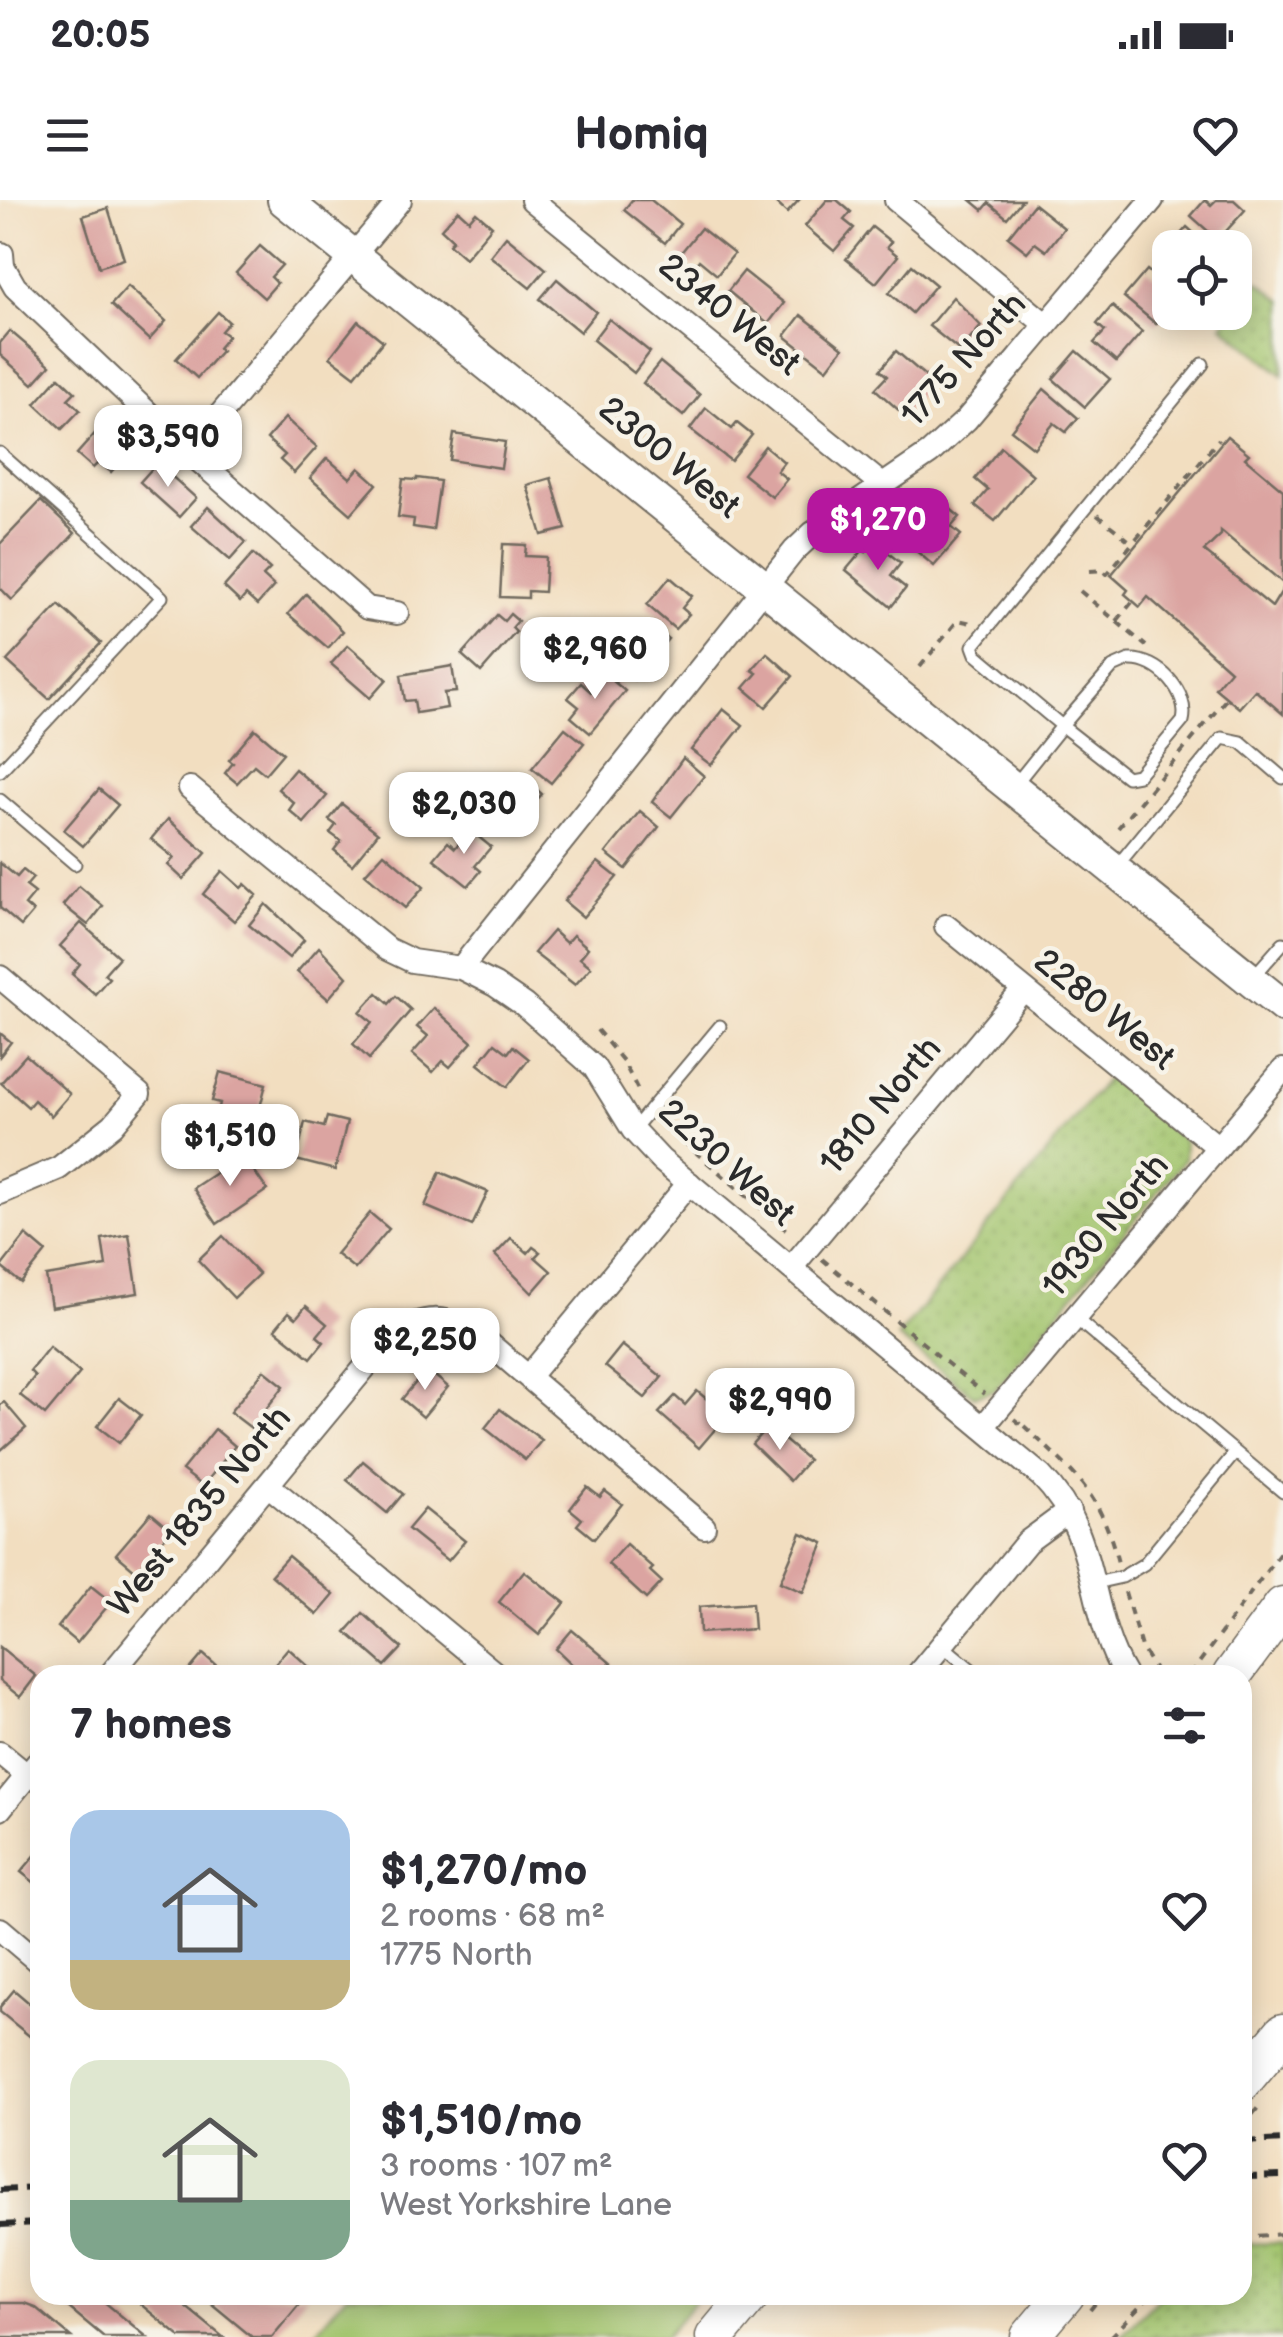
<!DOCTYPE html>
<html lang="en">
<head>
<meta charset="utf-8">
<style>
	:root { --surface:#fff; --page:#f7f7f7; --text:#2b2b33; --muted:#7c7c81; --accent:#b5179e }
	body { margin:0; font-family:"Balsamiq Sans",sans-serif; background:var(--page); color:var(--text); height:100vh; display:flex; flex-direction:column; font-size:38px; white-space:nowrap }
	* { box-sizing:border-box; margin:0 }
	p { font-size:32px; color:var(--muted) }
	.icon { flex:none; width:55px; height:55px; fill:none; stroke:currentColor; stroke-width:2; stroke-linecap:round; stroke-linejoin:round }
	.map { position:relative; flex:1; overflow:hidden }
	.drawer { position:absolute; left:30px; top:1465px; width:1222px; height:640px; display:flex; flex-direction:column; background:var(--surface); border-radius:30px; box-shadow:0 5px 25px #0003 }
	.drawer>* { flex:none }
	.buttons { position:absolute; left:1152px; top:30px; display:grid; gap:20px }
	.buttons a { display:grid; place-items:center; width:100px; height:100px; border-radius:20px; background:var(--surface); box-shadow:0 5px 25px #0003; font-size:50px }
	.price { position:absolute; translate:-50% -85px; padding:0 22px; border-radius:20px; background:#fff; color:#222; font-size:32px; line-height:65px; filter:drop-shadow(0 2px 5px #0008) }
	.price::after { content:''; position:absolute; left:50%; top:60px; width:30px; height:22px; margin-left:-15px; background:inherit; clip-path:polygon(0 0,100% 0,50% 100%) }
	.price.selected { background:var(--accent); color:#fff }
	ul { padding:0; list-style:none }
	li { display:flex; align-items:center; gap:30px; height:250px; padding:0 40px }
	li span { display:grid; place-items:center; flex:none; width:280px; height:200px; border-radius:30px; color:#555 }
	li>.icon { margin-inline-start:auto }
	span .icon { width:120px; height:120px; fill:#fffc; stroke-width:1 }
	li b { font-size:42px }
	h2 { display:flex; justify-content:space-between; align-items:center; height:120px; padding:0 40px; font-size:42px }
	.status { display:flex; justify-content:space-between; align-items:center; height:70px; padding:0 50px; background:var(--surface); direction:ltr }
	.status svg { height:28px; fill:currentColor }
	header { display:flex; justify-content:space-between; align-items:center; height:130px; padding:0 40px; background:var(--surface); font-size:45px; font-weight:600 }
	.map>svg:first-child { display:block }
</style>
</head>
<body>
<div class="status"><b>20:05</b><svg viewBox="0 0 49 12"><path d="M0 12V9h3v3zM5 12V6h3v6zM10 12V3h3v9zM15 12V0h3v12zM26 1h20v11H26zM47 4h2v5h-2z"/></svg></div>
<header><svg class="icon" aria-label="menu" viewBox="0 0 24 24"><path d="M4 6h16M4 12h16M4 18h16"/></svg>Homiq<svg class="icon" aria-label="heart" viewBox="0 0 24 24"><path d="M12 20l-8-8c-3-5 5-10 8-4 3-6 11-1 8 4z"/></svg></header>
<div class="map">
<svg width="1283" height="2137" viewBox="0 0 1283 2137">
	<defs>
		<pattern id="park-dots" width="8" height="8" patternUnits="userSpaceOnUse" patternTransform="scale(2.5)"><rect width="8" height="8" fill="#a3c56e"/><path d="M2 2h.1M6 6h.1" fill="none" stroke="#8ca95f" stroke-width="1.8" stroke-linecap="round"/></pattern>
	</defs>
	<rect width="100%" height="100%" fill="#f7f3e8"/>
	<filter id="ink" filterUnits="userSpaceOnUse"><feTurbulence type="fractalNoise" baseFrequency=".01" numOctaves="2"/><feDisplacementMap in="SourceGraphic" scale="20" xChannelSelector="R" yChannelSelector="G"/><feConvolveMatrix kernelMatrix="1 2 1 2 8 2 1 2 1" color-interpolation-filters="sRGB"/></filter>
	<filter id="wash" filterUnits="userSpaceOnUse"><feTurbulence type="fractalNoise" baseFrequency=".0048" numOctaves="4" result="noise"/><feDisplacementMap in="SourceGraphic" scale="40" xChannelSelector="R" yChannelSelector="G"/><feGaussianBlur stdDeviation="2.25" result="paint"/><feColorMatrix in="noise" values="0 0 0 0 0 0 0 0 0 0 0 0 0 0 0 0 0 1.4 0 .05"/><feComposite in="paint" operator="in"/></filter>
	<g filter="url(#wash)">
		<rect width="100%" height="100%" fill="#f2dec0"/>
		<!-- grass -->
		<path fill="#a3c56e" stroke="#67784c" stroke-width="2.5" d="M346,2095H700L665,2137H311Z"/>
		<!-- park -->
		<g fill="url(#park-dots)" stroke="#67784c" stroke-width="2.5">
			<path d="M1258,81L1283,101V175L1222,125L1235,112Z"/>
			<path d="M1108,877L1179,935L1185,943L1184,960L995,1190L974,1196L898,1137Z"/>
			<path d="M1283,2043V2137H1119L1161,2095H1242L1243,2044Z"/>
		</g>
		<g id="blocks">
			<!-- building -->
			<g fill="#dba4a1">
				<path d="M632,0H651L680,24L665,43L624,10Z"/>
				<path d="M773,0H799L787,13Z"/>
				<path d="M827,0H837L851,12L844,20L854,28L834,51L805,26Z"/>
				<path d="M971,0H1022L1007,18L989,3L983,10Z"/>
				<path d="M1205,0L1211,5L1216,0H1234L1245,10L1218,40L1191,16Z"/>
				<path d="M1034,4L1064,28L1046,51L1035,43L1027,52L1008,37Z"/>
				<path d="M108,8L124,59L99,67L83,16Z"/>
				<path d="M458,10L469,20L476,12L492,26L465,58L449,44L453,40L441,29Z"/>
				<path d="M872,27L891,42L887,47L898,56L876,83L846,59Z"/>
				<path d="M1187,27L1210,48H1170V63L1161,56Z"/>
				<path d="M701,28L734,54L717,75L699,60L694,67L679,55Z"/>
				<path d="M506,36L546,69L530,88L490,56Z"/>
				<path d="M260,46L282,65L271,77L277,83L264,98L236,73Z"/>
				<path d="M912,65L936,85L912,113L889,93Z"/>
				<path d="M1147,70L1170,89V107L1156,124L1124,97Z"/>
				<path d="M744,71L784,103L768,124L728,91Z"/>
				<path d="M557,79L596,112L580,132L540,99Z"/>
				<path d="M128,86L166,121L149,140L111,105Z"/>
				<path d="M953,97L981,126L960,151L929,126Z"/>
				<path d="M1112,106L1142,132L1116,162L1094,143L1105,131L1097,124Z"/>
				<path d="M218,112L229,122L221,131L228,136L218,148L221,151L197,178L176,159Z"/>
				<path d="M801,115L843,148L827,169L785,136Z"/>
				<path d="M609,119L650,152L634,173L593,140Z"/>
				<path d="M358,121L383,141L355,176L330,157Z"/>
				<path d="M10,131L50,165L33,184L0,155V143Z"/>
				<path d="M896,151L931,181L903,214L875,189L887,176L880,170Z"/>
				<path d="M1077,151L1110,179L1085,207L1053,179Z"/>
				<path d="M660,162L700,195L683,216L643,183Z"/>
				<path d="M59,177L75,192L68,199L80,210L62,229L35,204Z"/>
				<path d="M1044,189L1078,218L1066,232L1054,223L1034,248L1011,230Z"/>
				<path d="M706,208L732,229L737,223L752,235L731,261L690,229Z"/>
				<path d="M285,218L317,247L294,273L280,260L285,255L267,239Z"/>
				<path d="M107,220L123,234L118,241L129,251L111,272L99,262L93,268L77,254Z"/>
				<path d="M454,234L505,242L501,268L450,260Z"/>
				<path d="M1227,236L1249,254L1245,258L1283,290V383L1221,331V335L1204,351L1272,407L1283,389V514L1255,490L1239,508L1215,488L1230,470L1148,397L1140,407L1125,394L1128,390L1111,375Z"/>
				<path d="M765,246L784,262L777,271L787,279L772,297L743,274Z"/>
				<path d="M1001,247L1033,275L995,321L975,305L988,290L975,279Z"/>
				<path d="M327,258L350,278L359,268L377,284L351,314L310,278Z"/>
				<path d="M157,263L196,298L179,317L140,282Z"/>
				<path d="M417,278L440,281L433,330L413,327L414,319L398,317L403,279L417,280Z"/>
				<path d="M551,278L566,329L542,335L527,285Z"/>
				<path d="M41,301L75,333L12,400L0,388V344Z"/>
				<path d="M942,302L960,317L951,327L961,335L934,366L901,338L922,313L928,318Z"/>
				<path d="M208,307L246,342L230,360L191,326Z"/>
				<path d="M874,342L901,363L891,376L906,388L891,407L846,370L863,350L866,352Z"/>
				<path d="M503,344L526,345L525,356L546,357L544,392L528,391V398L500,397Z"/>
				<path d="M253,354L270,369L263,376L274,386L257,405L246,395L240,402L224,387Z"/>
				<path d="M670,377L692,396L682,408L689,414L675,429L647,405Z"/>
				<path d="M306,394L343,431L328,448L288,414Z"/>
				<path d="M59,405L101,443L49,499L7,461Z"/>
				<path d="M510,414L518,421L512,428L516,432L481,472L462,455L497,415L504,421Z"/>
				<path d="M649,423L668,439L634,480L615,464Z"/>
				<path d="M348,445L387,479L370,498L331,464Z"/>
				<path d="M767,453L793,476L766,507L744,488L757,473L752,470Z"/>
				<path d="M452,466L456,492L444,493L447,508L416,513L414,500L405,501L401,475Z"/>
				<path d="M606,475L625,491L590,533L571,517L579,507L568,498L581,483L591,492Z"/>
				<path d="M723,509L743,525L711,565L691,550Z"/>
				<path d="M565,528L584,543L551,583L532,568Z"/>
				<path d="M255,529L283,553L265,574L254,565L237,583L225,573L233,563L229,560Z"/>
				<path d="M683,558L704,576L671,617L652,602Z"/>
				<path d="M295,569L327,596L304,623L289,610L294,603L278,589Z"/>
				<path d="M521,576L542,594L506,633L487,618Z"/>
				<path d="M99,589L118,605L83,646L64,630Z"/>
				<path d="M342,604L378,633L352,665L334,650L341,641L330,633L336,625L329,620Z"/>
				<path d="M640,611L659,627L626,669L606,653Z"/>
				<path d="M168,619L206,653L183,679L168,665L174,658L151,639Z"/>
				<path d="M470,630L491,647L475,666L481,671L468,686L434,659L448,642L455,648Z"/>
				<path d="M384,653L424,687L405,708L365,674Z"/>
				<path d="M598,662L617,677L583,717L564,701Z"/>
				<path d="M0,663L17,677L23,670L33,678L26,686L35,693L25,705L33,712L21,726L0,708Z"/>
				<path d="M222,671L241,688L245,684L257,695L234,721L203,694Z"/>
				<path d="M79,686L103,706L88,725L63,705Z"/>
				<path d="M266,704L304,740L289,758L249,725Z"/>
				<path d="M81,723L119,757L104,774L109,778L95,794L72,774L80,764L60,746Z"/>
				<path d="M553,731L566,743L573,735L588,748L580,758L591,767L575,785L534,753Z"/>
				<path d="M319,747L347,777L328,799L297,772Z"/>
				<path d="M377,793L389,804L396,796L411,810L369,859L353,844L372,822L360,812Z"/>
				<path d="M434,808L472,842L450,867L443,861L433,872L412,854L428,836L417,827Z"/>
				<path d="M0,833L11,842L0,856Z"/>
				<path d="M495,843L508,853L513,846L529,859L507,887L478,864Z"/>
				<path d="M26,855L70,894L51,916L34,900L28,907L1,883Z"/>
				<path d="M220,872L266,884L254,931L216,921L220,903L212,901Z"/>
				<path d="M327,917L347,922L335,970L296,960L305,922L324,927Z"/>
				<path d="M243,955L267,990L217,1024L193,988Z"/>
				<path d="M440,972L488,992L472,1026L425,1006Z"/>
				<path d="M370,1013L389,1029L355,1069L336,1054Z"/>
				<path d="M129,1034L138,1093L51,1107L46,1076L106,1066L102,1039Z"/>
				<path d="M26,1035L46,1052L21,1083L1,1067Z"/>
				<path d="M223,1036L259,1074L234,1098L198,1060Z"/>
				<path d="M511,1038L528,1053L533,1047L540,1052L535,1057L551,1071L532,1093L495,1055Z"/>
				<path d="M306,1106L327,1124L317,1136L324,1142L311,1158L275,1129L289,1112L296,1118Z"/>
				<path d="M622,1145L662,1177L645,1198L605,1166Z"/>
				<path d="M49,1147L80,1173L45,1215L20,1195L35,1176L30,1171Z"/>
				<path d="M427,1169L448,1187L423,1217L402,1199Z"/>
				<path d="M264,1170L284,1186L251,1228L230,1212Z"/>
				<path d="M697,1191L721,1211L711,1222L717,1227L699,1248L659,1213L675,1196L685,1205Z"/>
				<path d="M119,1198L141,1215L119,1243L97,1226Z"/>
				<path d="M4,1202L26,1228L0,1251V1205Z"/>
				<path d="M500,1209L542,1240L525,1260L485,1228Z"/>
				<path d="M768,1226L808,1260L790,1281L752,1244Z"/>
				<path d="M215,1229L235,1246L203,1286L182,1270Z"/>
				<path d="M363,1261L403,1294L387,1313L347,1280Z"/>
				<path d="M587,1287L600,1297L605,1291L622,1304L594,1339L577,1325L582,1319L570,1309Z"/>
				<path d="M425,1309L465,1341L448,1361L408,1329Z"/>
				<path d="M151,1313L171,1330L136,1371L116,1354Z"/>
				<path d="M801,1333L824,1343L803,1392L780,1382Z"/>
				<path d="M626,1344L653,1368L650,1371L662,1382L646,1399L608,1364Z"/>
				<path d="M288,1356L334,1395L317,1415L271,1375Z"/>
				<path d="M524,1371L565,1403L539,1435L499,1402Z"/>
				<path d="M91,1386L111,1402L77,1443L58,1427Z"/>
				<path d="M752,1403L754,1429L700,1433L699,1407Z"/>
				<path d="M363,1413L402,1448L385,1466L346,1432Z"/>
				<path d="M572,1430L612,1464L602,1475H583L556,1449Z"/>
				<path d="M0,1447L36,1476L20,1497L0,1481Z"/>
				<path d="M288,1448L318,1475H271L268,1472Z"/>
				<path d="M203,1454L227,1475L187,1473Z"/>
				<path d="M38,1652L40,1653V1687L21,1672Z"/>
				<path d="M14,1790L40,1812L38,1843L0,1812V1807Z"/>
				<path d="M136,2095L173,2096L223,2137H180L133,2098Z"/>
				<path d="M201,2095H307L272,2137H252Z"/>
				<path d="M93,2097L102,2100L147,2137H104L63,2103L66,2098Z"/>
				<path d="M0,2103H24L35,2107L71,2137H0Z"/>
			</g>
		</g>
	</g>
	<g filter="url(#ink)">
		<use href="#blocks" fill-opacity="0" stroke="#716a5f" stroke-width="2.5"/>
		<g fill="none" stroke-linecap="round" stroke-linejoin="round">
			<!-- service casing -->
			<g stroke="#716a5f" stroke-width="15">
				<g id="service">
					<path d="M0,253L162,397L0,571"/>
					<path d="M1129,460C1158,458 1190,493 1183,521L1138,575L1127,577L1062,526L1113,467Z"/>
					<path d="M1014,586L1062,526L976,454L973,446L1203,164"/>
					<path d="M0,600L75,664"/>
					<path d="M1117,666L1222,538L1241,542L1283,578"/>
					<path d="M1254,776L1283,743"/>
					<path d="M633,930L720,826"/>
					<path d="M1075,1118L1283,1292"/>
					<path d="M1095,1383L1122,1377L1144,1364L1235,1253"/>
					<path d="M942,1445L978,1475"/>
				</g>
			</g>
			<!-- minor casing -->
			<g stroke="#716a5f" stroke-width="26">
				<g id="minor">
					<path d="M532,0L881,284"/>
					<path d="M896,0L1045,124"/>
					<path d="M2,54L3,66L15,87L189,252L367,408L397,413"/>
					<path d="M189,252L400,0"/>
					<path d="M190,588L387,749L412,761L461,768L495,785L524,805L594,867L633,930L661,960L1041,1276C1101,1337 1086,1410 1125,1475"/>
					<path d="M946,726L1218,947"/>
					<path d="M461,768L794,351L813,333L930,253L966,220L1152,0"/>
					<path d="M0,777L139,894L113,925L59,968L0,993"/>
					<path d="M791,1068L1023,790"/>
					<path d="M529,1176L689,983"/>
					<path d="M983,1227L1283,870"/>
					<path d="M268,1285L497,1475"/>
					<path d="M110,1475L390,1137C424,1114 445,1115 479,1135L704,1327"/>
					<path d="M917,1475L1027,1342L1069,1311"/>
					<path d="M0,1553L28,1576"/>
					<path d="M0,1609L40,1560"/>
					<path d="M0,1729L40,1763"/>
				</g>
			</g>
			<!-- secondary casing -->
			<g stroke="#716a5f" stroke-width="36">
				<path id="secondary" d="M284,0L1283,806"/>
			</g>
			<!-- trunk casing -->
			<g stroke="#716a5f" stroke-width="41">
				<g id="trunk">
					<path d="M1232,1475L1283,1406"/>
					<path d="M1242,1882L1283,1833"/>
					<path d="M715,2137L750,2095"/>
					<path d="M1030,2137L1065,2095"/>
				</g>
			</g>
			<!-- path -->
			<g stroke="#716a5f" stroke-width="4" stroke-dasharray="8 8" stroke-linecap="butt">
				<path d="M1097,315L1136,346"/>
				<path d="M1090,371L1103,370L1107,374L1219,239"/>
				<path d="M1080,391L1146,446"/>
				<path d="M1117,421L1133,401"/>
				<path d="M920,467L958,420L972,423"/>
				<path d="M1118,628L1227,498"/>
				<path d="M597,830L623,861L641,896"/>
				<path d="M658,920L791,1034"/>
				<path d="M822,1059L984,1194"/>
				<path d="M1014,1219L1024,1227"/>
				<path d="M1024,1226C1075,1274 1100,1291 1118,1363"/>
				<path d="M1125,1392L1141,1447L1158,1475"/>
				<path d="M1190,1475L1283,1349"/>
				<path d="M1242,1927L1262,1903"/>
				<path d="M1242,2037L1283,2034"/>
				<path d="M1090,2110L1102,2095"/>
				<path d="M1111,2137L1151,2095"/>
			</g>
			<!-- service -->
			<use href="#service" stroke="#fff" stroke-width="11"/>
			<!-- minor -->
			<use href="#minor" stroke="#fff" stroke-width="22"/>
			<!-- secondary -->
			<use href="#secondary" stroke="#fff" stroke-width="32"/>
			<!-- trunk -->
			<use href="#trunk" stroke="#fff" stroke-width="38"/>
			<!-- rail -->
			<g stroke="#2b2b2b" stroke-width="6" stroke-dasharray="15 8" stroke-linecap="butt">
				<path d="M1242,1942L1283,1940"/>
				<path d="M1242,1977L1283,1976"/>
				<path d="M0,1990L40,1988"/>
				<path d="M0,2025L40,2023"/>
			</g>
		</g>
	</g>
	<g text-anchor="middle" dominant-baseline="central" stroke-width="9" stroke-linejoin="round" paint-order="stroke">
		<!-- street labels -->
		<g font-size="35" fill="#2b2b2b" stroke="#f7f3e8">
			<text transform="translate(729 115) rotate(39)">2340 West</text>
			<text transform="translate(964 160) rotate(-48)">1775 North</text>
			<text transform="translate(669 258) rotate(39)">2300 West</text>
			<text transform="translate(1104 810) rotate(39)">2280 West</text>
			<text transform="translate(881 906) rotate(-50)">1810 North</text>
			<text transform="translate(726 963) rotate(42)">2230 West</text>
			<text transform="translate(1106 1026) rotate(-50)">1930 North</text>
			<text transform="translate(200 1312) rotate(-50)">West 1835 North</text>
		</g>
	</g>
</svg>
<div class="buttons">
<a><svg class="icon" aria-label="locate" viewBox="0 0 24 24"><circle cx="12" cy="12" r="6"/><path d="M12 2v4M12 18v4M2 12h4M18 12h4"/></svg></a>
</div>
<b class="price" style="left:168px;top:290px">$3,590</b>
<b class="price selected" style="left:878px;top:373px">$1,270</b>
<b class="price" style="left:595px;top:502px">$2,960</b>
<b class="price" style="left:464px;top:657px">$2,030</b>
<b class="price" style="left:230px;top:989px">$1,510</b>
<b class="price" style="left:425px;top:1193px">$2,250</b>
<b class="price" style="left:780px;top:1253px">$2,990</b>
<section class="drawer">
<h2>7 homes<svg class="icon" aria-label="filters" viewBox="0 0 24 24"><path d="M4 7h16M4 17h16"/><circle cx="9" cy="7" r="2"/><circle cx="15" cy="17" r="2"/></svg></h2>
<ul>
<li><span style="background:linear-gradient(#a9c7e8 75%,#c2b280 0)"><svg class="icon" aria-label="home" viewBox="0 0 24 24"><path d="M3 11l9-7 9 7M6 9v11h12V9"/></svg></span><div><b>$1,270/mo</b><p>2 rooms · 68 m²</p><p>1775 North</p></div><svg class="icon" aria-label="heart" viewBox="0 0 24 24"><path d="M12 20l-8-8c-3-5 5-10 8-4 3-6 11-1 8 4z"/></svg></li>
<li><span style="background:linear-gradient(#dfe7d0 70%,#7fa58c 0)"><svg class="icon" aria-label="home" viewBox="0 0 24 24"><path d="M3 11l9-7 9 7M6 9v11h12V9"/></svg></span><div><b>$1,510/mo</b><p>3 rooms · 107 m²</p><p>West Yorkshire Lane</p></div><svg class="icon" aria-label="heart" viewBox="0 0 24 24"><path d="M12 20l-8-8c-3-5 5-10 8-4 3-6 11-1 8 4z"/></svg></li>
</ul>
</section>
</div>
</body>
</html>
